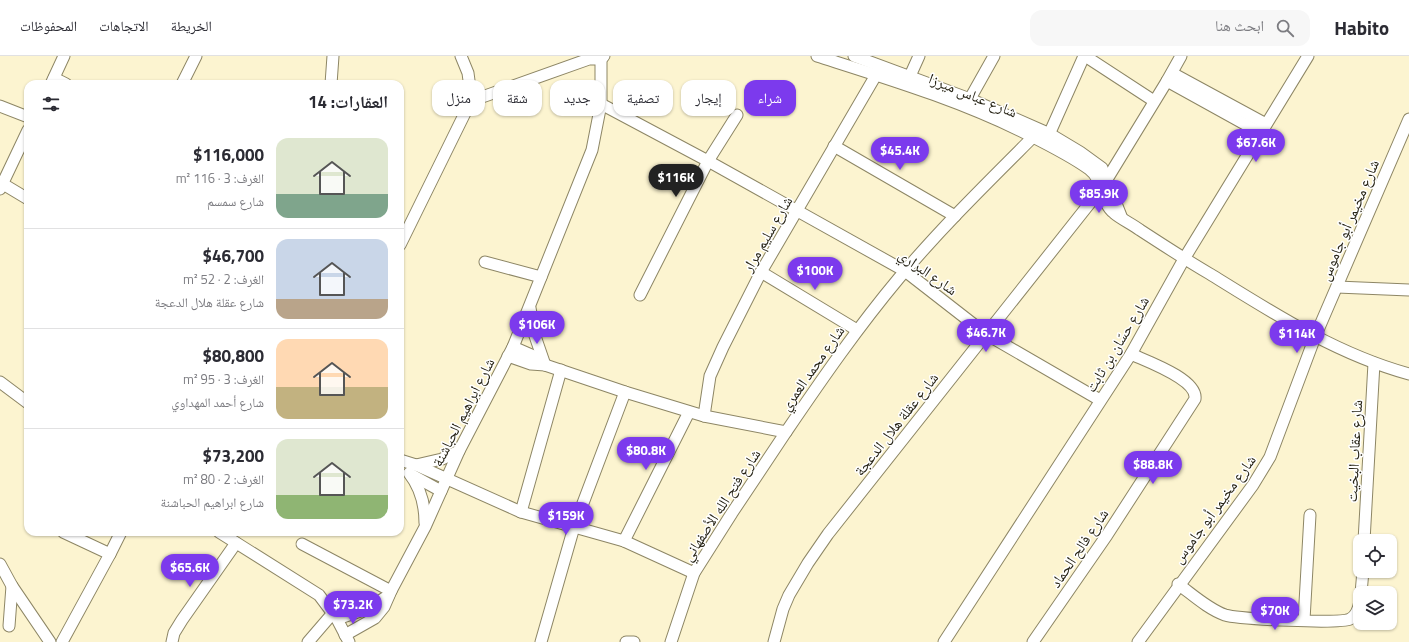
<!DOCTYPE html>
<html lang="ar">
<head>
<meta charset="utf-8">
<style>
	:root { --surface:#fff; --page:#f7f7f7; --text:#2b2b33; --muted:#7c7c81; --line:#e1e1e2; --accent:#7c3aed }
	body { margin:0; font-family:"Titillium Web","Noto Naskh Arabic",sans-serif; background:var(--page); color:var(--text); direction:rtl; height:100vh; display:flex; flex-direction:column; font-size:15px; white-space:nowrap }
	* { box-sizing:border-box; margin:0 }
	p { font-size:13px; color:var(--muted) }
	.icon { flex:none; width:22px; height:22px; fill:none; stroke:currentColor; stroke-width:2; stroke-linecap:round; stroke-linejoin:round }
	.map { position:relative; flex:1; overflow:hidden; direction:ltr }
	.side { position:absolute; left:24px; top:24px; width:380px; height:456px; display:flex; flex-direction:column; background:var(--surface); border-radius:12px; box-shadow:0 1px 3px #0004; direction:rtl }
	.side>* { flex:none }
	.top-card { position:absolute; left:416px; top:24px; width:380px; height:36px; direction:rtl; display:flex; gap:8px }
	.buttons { position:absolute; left:1353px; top:478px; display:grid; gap:8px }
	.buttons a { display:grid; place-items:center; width:44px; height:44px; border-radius:8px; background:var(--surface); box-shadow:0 1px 3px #0004; font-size:20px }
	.price { position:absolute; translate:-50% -34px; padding:0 9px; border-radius:14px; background:var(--accent); color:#fff; font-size:13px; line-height:26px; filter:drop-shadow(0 1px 2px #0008) }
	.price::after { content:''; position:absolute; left:50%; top:24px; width:12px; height:9px; margin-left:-6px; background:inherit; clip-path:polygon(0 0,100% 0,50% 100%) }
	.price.current { background:#222; color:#fff }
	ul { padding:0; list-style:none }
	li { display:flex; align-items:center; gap:12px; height:100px; padding:0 16px }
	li+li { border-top:1px solid var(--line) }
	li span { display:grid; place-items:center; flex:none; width:112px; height:80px; border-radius:12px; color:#555 }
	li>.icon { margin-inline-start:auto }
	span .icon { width:48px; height:48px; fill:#fffc; stroke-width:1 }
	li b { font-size:17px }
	h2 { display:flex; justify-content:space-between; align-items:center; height:48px; padding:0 16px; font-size:17px }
	.pill { padding:0 14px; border-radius:12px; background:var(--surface); box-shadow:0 1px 3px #0004; font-size:14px; line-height:36px }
	.pill.current { background:var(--accent); color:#fff }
	header { display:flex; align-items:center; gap:24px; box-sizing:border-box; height:56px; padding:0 20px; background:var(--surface); border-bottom:1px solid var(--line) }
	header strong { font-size:19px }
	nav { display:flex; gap:22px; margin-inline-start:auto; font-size:14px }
	.search { width:280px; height:36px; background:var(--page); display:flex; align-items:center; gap:10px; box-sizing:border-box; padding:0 14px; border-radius:12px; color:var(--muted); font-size:15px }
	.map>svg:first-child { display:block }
</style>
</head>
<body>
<header>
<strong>Habito</strong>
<div class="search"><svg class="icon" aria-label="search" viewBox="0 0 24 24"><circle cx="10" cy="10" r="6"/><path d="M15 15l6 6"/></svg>ابحث هنا</div>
<nav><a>الخريطة</a><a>الاتجاهات</a><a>المحفوظات</a></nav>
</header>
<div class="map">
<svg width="1409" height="586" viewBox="0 0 1409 586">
	<rect width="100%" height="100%" fill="#fcf4d0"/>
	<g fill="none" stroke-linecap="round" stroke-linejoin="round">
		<!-- minor casing -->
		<g stroke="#8d8665" stroke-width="13">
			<g id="minor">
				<path d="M817,0C889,23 962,45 1029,79C1049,89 1071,100 1089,113C1104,124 1100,146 1114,157C1121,163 1132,168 1140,174C1163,189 1186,204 1210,218C1273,257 1336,298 1409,318"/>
				<path d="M854,0L970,43L1050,78L1080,96L1102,112L1121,160"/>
				<path d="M1085,0L1154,45"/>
				<path d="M1172,17L1266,68"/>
				<path d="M910,20L919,0"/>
				<path d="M54,22L66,28"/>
				<path d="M1167,25L1261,77"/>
				<path d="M51,28L64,0"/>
				<path d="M182,28L196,0"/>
				<path d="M331,28L333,0"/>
				<path d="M468,46L589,3H601L604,0"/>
				<path d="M601,48L708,105L905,215L986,278L1100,344"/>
				<path d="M967,48L994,0"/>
				<path d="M0,50L28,61"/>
				<path d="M1047,83L1084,0"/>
				<path d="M834,90L955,160"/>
				<path d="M3,128L28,143"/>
				<path d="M0,133L28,74"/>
				<path d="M400,189L465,57L470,32L468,17L461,0"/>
				<path d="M485,206L541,221"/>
				<path d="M761,216L857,274"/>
				<path d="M1337,231L1409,234"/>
				<path d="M640,239L708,105L737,59"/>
				<path d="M530,252L535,280L545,309"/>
				<path d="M513,291L536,301L545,309"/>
				<path d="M508,300L531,308L545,309L625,336L704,360L786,376C822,323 858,271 899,222C941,172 987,127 1033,81"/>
				<path d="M0,326L28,347"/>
				<path d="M704,360L710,320L723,291L761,216L876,19"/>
				<path d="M400,404L416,409L521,456L624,485L694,517"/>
				<path d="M416,409L442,403L459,395"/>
				<path d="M409,417C420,431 425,448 425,467"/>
				<path d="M412,419L441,435"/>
				<path d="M521,456L561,314"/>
				<path d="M63,476L110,498L121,476"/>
				<path d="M219,476L319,539L337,563L349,586"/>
				<path d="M624,485L689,356"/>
				<path d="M1364,485L1374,307"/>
				<path d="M302,488L391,535"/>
				<path d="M0,508L12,530L50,586"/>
				<path d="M1178,528C1193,539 1208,553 1225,559C1238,563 1340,568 1350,563C1356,560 1359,551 1360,545"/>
				<path d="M1361,537L1363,515"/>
				<path d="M337,563L369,552L389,539"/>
				<path d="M1304,564L1310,459"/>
				<path d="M9,570L12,530"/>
				<path d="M345,579L375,562L384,551L391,535L425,471L459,395L513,291L592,94L601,48V0"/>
				<path d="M62,586L110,498"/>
				<path d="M172,586L174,577L182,564L236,487"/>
				<path d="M308,586L333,557"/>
				<path d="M541,586L574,471L625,336"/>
				<path d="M626,586H634"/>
				<path d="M671,586L694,517L732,457L786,376"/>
				<path d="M774,586L783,553L789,539L808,507L828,478L1101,133L1167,25L1181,0"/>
				<path d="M944,586L1131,298L1184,203L1308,0"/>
				<path d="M1033,586L1107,479L1195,343C1198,323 1146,305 1131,298"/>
				<path d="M1138,586L1253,429L1270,401L1315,281L1409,63"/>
			</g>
		</g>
		<!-- minor -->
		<use href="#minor" stroke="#fff" stroke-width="11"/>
	</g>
	<g text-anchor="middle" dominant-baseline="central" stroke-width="3" stroke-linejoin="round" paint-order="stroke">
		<!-- street labels -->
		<g font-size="15" fill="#272416" stroke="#fff">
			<text transform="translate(973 39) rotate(22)">شارع عباس ميرزا</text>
			<text transform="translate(1349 164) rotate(-67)">شارع مخيمر أبو جاموس</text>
			<text transform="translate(767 178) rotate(-60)">شارع سليم مرار</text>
			<text transform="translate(928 216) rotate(35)">شارع البراري</text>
			<text transform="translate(1117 288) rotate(-59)">شارع حسّان بن ثابت</text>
			<text transform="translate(812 312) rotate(-55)">شارع محمد العمري</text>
			<text transform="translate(463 356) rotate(-63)">شارع ابراهيم الحباشنة</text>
			<text transform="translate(896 368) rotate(-52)">شارع عقلة هلال الدعجة</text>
			<text transform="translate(1354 395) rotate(-87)">شارع عقاب البخيت</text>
			<text transform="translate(721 449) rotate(-57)">شارع فتح الله الأصفهاني</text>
			<text transform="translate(1214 453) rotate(-54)">شارع مخيمر أبو جاموس</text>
			<text transform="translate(1079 492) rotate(-56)">شارع فالح الحماد</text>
		</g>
	</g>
</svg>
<div class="buttons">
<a><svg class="icon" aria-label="locate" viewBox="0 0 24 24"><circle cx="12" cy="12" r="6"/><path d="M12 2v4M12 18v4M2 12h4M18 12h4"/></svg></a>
<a><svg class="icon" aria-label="layers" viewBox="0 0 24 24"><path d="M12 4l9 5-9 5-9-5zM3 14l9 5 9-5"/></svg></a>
</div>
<b class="price" style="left:1256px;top:107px">$67.6K</b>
<b class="price" style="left:900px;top:115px">$45.4K</b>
<b class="price current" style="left:676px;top:142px">$116K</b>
<b class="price" style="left:1099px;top:158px">$85.9K</b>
<b class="price" style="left:815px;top:235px">$100K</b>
<b class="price" style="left:537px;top:289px">$106K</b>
<b class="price" style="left:986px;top:297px">$46.7K</b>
<b class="price" style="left:1297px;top:298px">$114K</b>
<b class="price" style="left:646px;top:415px">$80.8K</b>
<b class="price" style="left:1153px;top:429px">$88.8K</b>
<b class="price" style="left:566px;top:480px">$159K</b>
<b class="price" style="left:190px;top:532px">$65.6K</b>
<b class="price" style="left:353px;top:569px">$73.2K</b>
<b class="price" style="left:1275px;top:575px">$70K</b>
<div class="top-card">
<a class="pill current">شراء</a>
<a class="pill">إيجار</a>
<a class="pill">تصفية</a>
<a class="pill">جديد</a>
<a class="pill">شقة</a>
<a class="pill">منزل</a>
</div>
<section class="side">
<h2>العقارات: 14<svg class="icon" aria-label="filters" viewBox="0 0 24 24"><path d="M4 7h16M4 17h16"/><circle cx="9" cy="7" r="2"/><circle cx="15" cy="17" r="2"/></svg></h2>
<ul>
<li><span style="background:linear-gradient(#dfe7d0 70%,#7fa58c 0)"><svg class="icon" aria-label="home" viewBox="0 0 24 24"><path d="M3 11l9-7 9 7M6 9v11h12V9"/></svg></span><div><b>$116,000</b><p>الغرف: 3 · 116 m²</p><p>شارع سمسم</p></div></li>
<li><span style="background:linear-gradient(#c9d6e8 75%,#b9a48a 0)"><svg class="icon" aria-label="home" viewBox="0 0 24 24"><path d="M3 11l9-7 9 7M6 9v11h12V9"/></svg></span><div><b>$46,700</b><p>الغرف: 2 · 52 m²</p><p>شارع عقلة هلال الدعجة</p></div></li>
<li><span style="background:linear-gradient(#ffd9b3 60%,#c2b280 0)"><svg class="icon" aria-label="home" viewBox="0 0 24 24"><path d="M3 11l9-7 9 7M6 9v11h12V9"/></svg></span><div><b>$80,800</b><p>الغرف: 3 · 95 m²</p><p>شارع أحمد المهداوي</p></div></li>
<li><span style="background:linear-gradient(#dfe7d0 70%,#8fb573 0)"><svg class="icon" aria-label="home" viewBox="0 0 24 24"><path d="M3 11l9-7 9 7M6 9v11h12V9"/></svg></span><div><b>$73,200</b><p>الغرف: 2 · 80 m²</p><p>شارع ابراهيم الحباشنة</p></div></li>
</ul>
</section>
</div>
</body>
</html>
